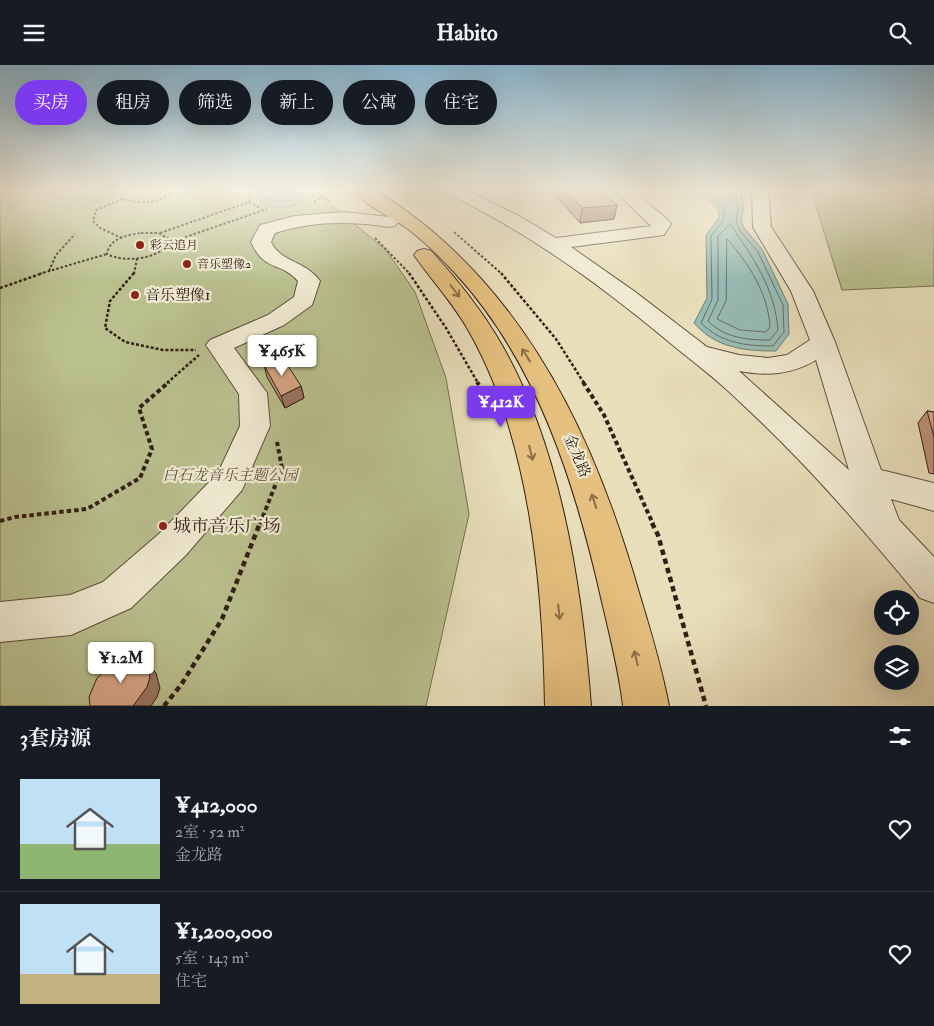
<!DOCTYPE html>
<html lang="zh">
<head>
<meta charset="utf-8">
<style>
	:root { --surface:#171b24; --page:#242831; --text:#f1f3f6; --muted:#9ea1a6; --line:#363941; --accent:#7c3aed }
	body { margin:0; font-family:"IM FELL Double Pica","Noto Serif SC",serif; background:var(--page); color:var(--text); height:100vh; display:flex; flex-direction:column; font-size:19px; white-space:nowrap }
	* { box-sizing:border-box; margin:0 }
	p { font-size:16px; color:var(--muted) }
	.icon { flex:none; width:28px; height:28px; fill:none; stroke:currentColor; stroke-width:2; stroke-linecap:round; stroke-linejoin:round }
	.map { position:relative; height:641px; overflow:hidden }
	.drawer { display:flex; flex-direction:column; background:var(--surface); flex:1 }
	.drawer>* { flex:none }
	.banner { position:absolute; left:15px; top:15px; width:500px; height:45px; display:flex; gap:10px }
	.fabs { position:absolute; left:874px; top:525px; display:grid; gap:10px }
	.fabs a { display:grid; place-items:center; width:45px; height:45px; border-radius:50%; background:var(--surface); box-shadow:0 5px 20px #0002; font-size:25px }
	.price { position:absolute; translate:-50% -42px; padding:0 11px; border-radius:5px; background:#fff; color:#222; font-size:16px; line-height:32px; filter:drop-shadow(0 1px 2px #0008) }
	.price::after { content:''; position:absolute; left:50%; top:30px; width:15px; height:11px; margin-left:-8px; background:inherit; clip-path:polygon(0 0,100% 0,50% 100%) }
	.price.active { background:var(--accent); color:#fff }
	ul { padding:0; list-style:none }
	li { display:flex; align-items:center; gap:15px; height:125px; padding:0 20px }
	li+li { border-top:1px solid var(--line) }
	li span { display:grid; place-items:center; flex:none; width:140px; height:100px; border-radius:0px; color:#555 }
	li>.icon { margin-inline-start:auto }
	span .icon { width:60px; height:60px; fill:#fffc; stroke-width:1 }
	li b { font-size:21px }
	h2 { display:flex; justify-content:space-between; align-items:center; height:60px; padding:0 20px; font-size:21px }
	.pill { padding:0 18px; border-radius:22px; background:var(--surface); box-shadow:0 5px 20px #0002; font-size:18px; line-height:45px }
	.pill.active { background:var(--accent); color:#fff }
	header { display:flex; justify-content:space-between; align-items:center; height:65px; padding:0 20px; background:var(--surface); font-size:22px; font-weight:700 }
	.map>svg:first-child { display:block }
</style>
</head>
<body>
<header><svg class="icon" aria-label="menu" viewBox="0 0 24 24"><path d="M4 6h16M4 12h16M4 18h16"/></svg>Habito<svg class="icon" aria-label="search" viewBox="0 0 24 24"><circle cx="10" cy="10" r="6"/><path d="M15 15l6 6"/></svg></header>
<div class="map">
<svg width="934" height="641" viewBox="0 0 934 641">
	<rect width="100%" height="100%" fill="#e8deba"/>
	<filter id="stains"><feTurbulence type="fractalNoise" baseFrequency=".004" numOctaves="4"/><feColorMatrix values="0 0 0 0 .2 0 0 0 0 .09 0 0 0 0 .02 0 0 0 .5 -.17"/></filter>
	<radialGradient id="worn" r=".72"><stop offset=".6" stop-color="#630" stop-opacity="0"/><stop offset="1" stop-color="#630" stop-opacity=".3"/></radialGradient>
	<!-- green -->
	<g fill="#b9c08e" stroke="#766f52">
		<path d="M0,125H309L324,134L386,185L415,227L446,313L469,449L426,641H0Z"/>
		<path d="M811,125H934V221L842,225Z"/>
	</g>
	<!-- water -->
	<g fill="#98bbb4" stroke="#707c74">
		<path d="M260,125H289L300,130L302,137C289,144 267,145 257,133Z"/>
		<path d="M694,125H741L744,144L741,154L744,163L762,184L788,239L789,269L776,286C744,286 716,283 694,258L707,233L706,170L718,154L719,146L711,136Z"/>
	</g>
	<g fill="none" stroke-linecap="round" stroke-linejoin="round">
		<!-- shore -->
		<g stroke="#666c64" stroke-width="1">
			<path d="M263,125L264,133L280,137L292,135L289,125"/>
			<path d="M703,125L715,133L724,146L723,156L711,171L712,234L701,258C721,278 746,281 773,281L784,267L783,240L758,187L740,166L736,156L738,144L736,125"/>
			<path d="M730,159C753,192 775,224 778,265L770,275C747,275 725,273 708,256L718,235V172Z"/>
			<path d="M727,174C749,199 768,228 770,262L766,267L740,265L717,254L726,236Z"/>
		</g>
		<!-- minor casing -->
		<g stroke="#604e3e" stroke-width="2">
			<g id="minor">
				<path d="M444,125H465L519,151L556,173L651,161L614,125H632L668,155L671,159L664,170L571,182L634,226L707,282L739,290L768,293L787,290L810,275L791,226L753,162L752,125H768L771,162L813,226L835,277L881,405L934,418V446L891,434L899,455L934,492V538L920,533C864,465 806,398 741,338C717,314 689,294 663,272C595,216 526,166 446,128ZM816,295L849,405L739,306C767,311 791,310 816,295Z"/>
				<path d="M344,147L389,152L395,153L398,157L395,161L389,162C351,156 312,156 275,168L271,177C281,198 305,195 320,216L312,240L284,260L234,283L267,328L270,361L242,425L186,490L131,543L71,570L0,577V537L70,530L103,517L160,468L218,408L240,361L239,329L206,280L210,275L268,250L294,232L298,216C282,197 264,207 251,177L260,160L295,151Z"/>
			</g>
		</g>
		<!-- major casing -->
		<g stroke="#331e15" stroke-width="2">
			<g id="major">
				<path d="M353,125C359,125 366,124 372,125C386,129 428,162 440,173C546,267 602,397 640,531C651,567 662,604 669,641H623C619,606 610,571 602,537C576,421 538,298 455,208C441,193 425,177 408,164C393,153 363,140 353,125Z"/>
				<path d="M424,184L431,186C455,212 477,239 496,270C560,375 582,520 591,641H545C543,521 530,376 471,270C455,240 433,217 414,190L417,186Z"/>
			</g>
		</g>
		<!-- path-far3 -->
		<g stroke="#331e15" stroke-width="2" stroke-dasharray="2.5 2" stroke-linecap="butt">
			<path d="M127,125L121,132L123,134C141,140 161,138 175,125"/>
			<path d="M314,125L330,136"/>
			<path d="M249,137L262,144"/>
			<path d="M314,137L323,131"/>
			<path d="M454,167L502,209"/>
			<path d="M141,168H159L169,174C164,195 123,198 107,189C109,173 128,170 141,168Z"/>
			<path d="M160,168L249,137L250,128L254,125"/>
			<path d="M122,173L100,163L93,156L96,145L123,134"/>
			<path d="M375,173L410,209"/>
			<path d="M168,178L267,144"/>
			<path d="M49,206L56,190L75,169"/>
			<path d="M39,209L107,189"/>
			<path d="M134,209L137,193"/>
		</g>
		<!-- path-far2 -->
		<g stroke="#331e15" stroke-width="2.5" stroke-dasharray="3 2" stroke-linecap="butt">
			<path d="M134,208L110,236L105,263L125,277L163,285H196"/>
			<path d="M409,208L446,263L478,318"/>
			<path d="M501,208L556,274L584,318"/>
			<path d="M0,223L43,208"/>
			<path d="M167,318L199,290"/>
		</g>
		<!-- path-far1 -->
		<g stroke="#331e15" stroke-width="4" stroke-dasharray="4.5 3" stroke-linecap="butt">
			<path d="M477,317L479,320"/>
			<path d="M583,317L604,350L653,459"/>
			<path d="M0,456L15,452L87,444L140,413L152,384L139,343L169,317"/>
			<path d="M260,459L282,403L277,377"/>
		</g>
		<!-- path -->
		<g stroke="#331e15" stroke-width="4.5" stroke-dasharray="5.5 4" stroke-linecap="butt">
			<path d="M652,458L658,470L706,641"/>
			<path d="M164,641L181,620L222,554L260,458"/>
		</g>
		<!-- minor -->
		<use href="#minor" fill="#f0ead2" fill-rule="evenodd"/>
		<!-- major -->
		<use href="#major" fill="#e4bf7d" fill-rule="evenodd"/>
	</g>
	<!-- wall -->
	<g fill="#bb9075" stroke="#331e15">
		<path d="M551,125H594L617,140L614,154L580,158Z"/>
		<path d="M264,300L301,321L304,333L285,343L267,312Z"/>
		<path d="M927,346L934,347V409L929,408L918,358Z"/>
	</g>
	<!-- shaded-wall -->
	<g fill="#98755f" stroke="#331e15">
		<path d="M617,140L614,154L580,158L582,143Z"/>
		<path d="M301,321L304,333L285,343L281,331Z"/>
		<path d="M146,597L156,608L160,623L157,632L151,641H132Z"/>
	</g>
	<!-- building -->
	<g fill="#d9a788" stroke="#331e15">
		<path d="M565,125L601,126L617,140L582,143Z"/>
		<path d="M283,293L301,321L281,331L264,300Z"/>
		<path d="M927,346L934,347V372Z"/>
		<path d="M132,592L146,597L150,612L147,622L133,641H90L89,632L97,613L114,598Z"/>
	</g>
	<!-- one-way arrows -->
	<defs><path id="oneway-shaft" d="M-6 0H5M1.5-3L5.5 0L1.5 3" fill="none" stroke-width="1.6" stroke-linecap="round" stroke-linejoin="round" transform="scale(1.25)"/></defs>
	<g stroke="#8c6e49">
		<use href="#oneway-shaft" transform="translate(455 226) rotate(53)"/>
		<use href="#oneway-shaft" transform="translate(526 290) rotate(-122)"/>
		<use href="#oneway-shaft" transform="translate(531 388) rotate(75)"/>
		<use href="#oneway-shaft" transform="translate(594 436) rotate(-108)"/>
		<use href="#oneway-shaft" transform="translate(559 547) rotate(84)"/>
		<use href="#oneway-shaft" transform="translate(636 593) rotate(-103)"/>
	</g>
	<!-- sky -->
	<linearGradient id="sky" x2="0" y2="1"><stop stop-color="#88b7d3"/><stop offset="0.58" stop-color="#f5f0e0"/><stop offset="1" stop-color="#f5f0e0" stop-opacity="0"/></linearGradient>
	<rect width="934" height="215" fill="url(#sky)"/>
	<!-- markers -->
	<g fill="#8f2418" stroke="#f0ead2" stroke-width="2">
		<circle cx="140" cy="180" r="5"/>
		<circle cx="187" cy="199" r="5"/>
		<circle cx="135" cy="230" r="5"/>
		<circle cx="163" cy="461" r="5"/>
	</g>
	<g text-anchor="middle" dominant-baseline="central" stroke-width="4.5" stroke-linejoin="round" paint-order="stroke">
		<!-- far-poi labels -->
		<g font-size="12" fill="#331e15" stroke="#f0ead2" text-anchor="start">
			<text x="150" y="180">彩云追月</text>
			<text x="197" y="199">音乐塑像2</text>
		</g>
		<!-- poi labels -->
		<g font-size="15" fill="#331e15" stroke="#f0ead2" text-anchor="start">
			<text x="145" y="230">音乐塑像1</text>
		</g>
		<!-- street labels -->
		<g font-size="15" fill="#331e15" stroke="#f0ead2">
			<text transform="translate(577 391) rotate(67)">金龙路</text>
		</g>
		<!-- park labels -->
		<g font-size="15" font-style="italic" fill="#5b4f39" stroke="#f0ead2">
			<text x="230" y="410">白石龙音乐主题公园</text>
		</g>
		<!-- near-poi labels -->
		<g font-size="18" fill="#331e15" stroke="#f0ead2" text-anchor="start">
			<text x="173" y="461">城市音乐广场</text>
		</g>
	</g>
	<rect width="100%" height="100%" filter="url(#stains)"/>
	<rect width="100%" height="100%" fill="url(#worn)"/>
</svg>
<div class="fabs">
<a><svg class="icon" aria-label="locate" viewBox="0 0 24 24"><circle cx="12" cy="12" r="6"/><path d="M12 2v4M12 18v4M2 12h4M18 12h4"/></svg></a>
<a><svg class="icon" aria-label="layers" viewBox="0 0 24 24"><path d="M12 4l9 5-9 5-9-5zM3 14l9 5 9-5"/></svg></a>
</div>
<b class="price" style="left:282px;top:312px">¥465K</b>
<b class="price active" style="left:501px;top:363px">¥412K</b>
<b class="price" style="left:121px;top:619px">¥1.2M</b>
<div class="banner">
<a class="pill active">买房</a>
<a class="pill">租房</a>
<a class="pill">筛选</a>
<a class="pill">新上</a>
<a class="pill">公寓</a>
<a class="pill">住宅</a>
</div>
</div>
<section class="drawer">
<h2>3套房源<svg class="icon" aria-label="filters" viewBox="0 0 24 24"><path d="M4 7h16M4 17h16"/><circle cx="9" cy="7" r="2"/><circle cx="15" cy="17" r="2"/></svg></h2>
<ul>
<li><span style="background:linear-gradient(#bfe0f5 65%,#8fb573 0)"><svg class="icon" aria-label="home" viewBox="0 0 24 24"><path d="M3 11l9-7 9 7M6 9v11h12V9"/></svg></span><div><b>¥412,000</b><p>2室 · 52 m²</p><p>金龙路</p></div><svg class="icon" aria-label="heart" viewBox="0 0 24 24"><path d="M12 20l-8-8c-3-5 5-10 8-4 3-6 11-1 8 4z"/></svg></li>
<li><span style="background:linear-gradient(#bfe0f5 70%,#c2b280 0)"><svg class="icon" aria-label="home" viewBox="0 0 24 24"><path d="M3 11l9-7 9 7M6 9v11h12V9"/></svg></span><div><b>¥1,200,000</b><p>5室 · 143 m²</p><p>住宅</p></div><svg class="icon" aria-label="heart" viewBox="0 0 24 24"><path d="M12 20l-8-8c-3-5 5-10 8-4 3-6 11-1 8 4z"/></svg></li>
</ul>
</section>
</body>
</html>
